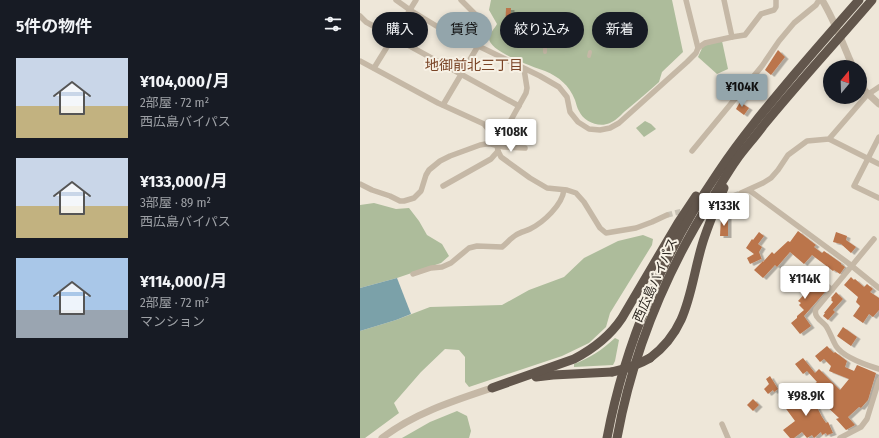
<!DOCTYPE html>
<html lang="ja">
<head>
<meta charset="utf-8">
<style>
	:root { --surface:#171b24; --page:#20242c; --text:#f1f3f6; --muted:#9ea1a6; --accent:#93a5ab }
	body { margin:0; font-family:"Fira Sans Condensed","Noto Sans JP",sans-serif; background:var(--page); color:var(--text); height:100vh; display:flex; flex-direction:column; font-size:15px; white-space:nowrap }
	* { box-sizing:border-box; margin:0 }
	p { font-size:13px; color:var(--muted) }
	.icon { flex:none; width:22px; height:22px; fill:none; stroke:currentColor; stroke-width:2; stroke-linecap:round; stroke-linejoin:round }
	.map { position:relative; flex:1; overflow:hidden }
	.sheet { display:flex; flex-direction:column; background:var(--surface); width:360px }
	.sheet>* { flex:none }
	.hud { position:absolute; left:12px; top:12px; width:380px; height:36px; display:flex; gap:8px }
	.needle { width:26px; rotate:19deg }
	.buttons { position:absolute; left:463px; top:60px; display:grid; gap:8px }
	.buttons a { display:grid; place-items:center; width:44px; height:44px; border-radius:50%; background:var(--surface); box-shadow:0 2px 6px #0003; font-size:20px }
	.price { position:absolute; translate:-50% -34px; padding:0 9px; border-radius:4px; background:#fff; color:#222; font-size:13px; line-height:26px; filter:drop-shadow(0 1px 2px #0008) }
	.price::after { content:''; position:absolute; left:50%; top:24px; width:12px; height:9px; margin-left:-6px; background:inherit; clip-path:polygon(0 0,100% 0,50% 100%) }
	.price.on { background:var(--accent); color:#111 }
	ul { padding:0; list-style:none }
	li { display:flex; align-items:center; gap:12px; height:100px; padding:0 16px }
	li span { display:grid; place-items:center; flex:none; width:112px; height:80px; border-radius:0px; color:#555 }
	li>.icon { margin-inline-start:auto }
	span .icon { width:48px; height:48px; fill:#fffc; stroke-width:1 }
	li b { font-size:17px }
	h2 { display:flex; justify-content:space-between; align-items:center; height:48px; padding:0 16px; font-size:17px }
	.chip { padding:0 14px; border-radius:18px; background:var(--surface); box-shadow:0 2px 6px #0003; font-size:14px; line-height:36px }
	.chip.on { background:var(--accent); color:#111 }
	main { display:flex; flex:1; min-height:0 }
	.map>svg:first-child { display:block }
</style>
</head>
<body>
<main>
<section class="sheet">
<h2>5件の物件<svg class="icon" aria-label="filters" viewBox="0 0 24 24"><path d="M4 7h16M4 17h16"/><circle cx="9" cy="7" r="2"/><circle cx="15" cy="17" r="2"/></svg></h2>
<ul>
<li><span style="background:linear-gradient(#c9d6e8 60%,#c2b280 0)"><svg class="icon" aria-label="home" viewBox="0 0 24 24"><path d="M3 11l9-7 9 7M6 9v11h12V9"/></svg></span><div><b>¥104,000/月</b><p>2部屋 · 72 m²</p><p>西広島バイパス</p></div></li>
<li><span style="background:linear-gradient(#c9d6e8 60%,#c2b280 0)"><svg class="icon" aria-label="home" viewBox="0 0 24 24"><path d="M3 11l9-7 9 7M6 9v11h12V9"/></svg></span><div><b>¥133,000/月</b><p>3部屋 · 89 m²</p><p>西広島バイパス</p></div></li>
<li><span style="background:linear-gradient(#a9c7e8 65%,#9aa5b1 0)"><svg class="icon" aria-label="home" viewBox="0 0 24 24"><path d="M3 11l9-7 9 7M6 9v11h12V9"/></svg></span><div><b>¥114,000/月</b><p>2部屋 · 72 m²</p><p>マンション</p></div></li>
</ul>
</section>
<div class="map">
<svg width="519" height="438" viewBox="0 0 519 438">
	<defs>
		<filter id="shadow"><feDropShadow dx="3.5" dy="2" stdDeviation="0" flood-color="#0004"/></filter>
	</defs>
	<rect width="100%" height="100%" fill="#eee7d9"/>
	<!-- green -->
	<g fill="#adbc9b">
		<path d="M131,0H312L323,52L302,72L299,82C288,92 276,102 264,112C260,116 255,121 250,123C239,128 224,122 219,111C217,108 216,103 215,100C209,85 199,77 185,71C174,67 127,51 129,37C130,33 135,28 137,24L129,10Z"/>
		<path d="M362,41L368,69L357,74L338,57L343,46Z"/>
		<path d="M285,121L291,124L296,129L284,137L276,128Z"/>
		<path d="M14,203L36,209L49,208L59,221L67,235L82,244L89,256L81,263L37,278L0,288V205Z"/>
		<path d="M283,235L293,239L292,245L250,313L246,327L229,343L202,356L109,387L105,382V357L99,350L85,349L61,372L34,403L39,413L5,438H0V331L36,320L70,307L142,305L169,290L204,277L224,258L258,241Z"/>
		<path d="M255,338L259,340L255,361L253,365L214,367V364C230,358 242,350 255,338Z"/>
		<path d="M97,411L107,416L111,431L109,438H42L70,422Z"/>
	</g>
	<!-- water -->
	<path fill="#7ba1a9" d="M37,278L51,314L36,320L0,331V288Z"/>
	<!-- building -->
	<g fill="#bb744b" filter="url(#shadow)">
		<path d="M146,8H151L150,31L145,30Z"/>
		<path d="M418,50L425,57L411,75L405,70Z"/>
		<path d="M380,102L389,108L384,115L376,109Z"/>
		<path d="M361,217H368V236H360Z"/>
		<path d="M438,231L456,245L454,247L462,253L464,251L481,263V264L485,267L480,274L474,270L473,271L452,255L444,264L430,252L417,267L415,265L403,278L394,270L403,261V262L412,252L414,254L428,241L430,242Z"/>
		<path d="M399,232L404,236L398,244L402,247L399,252L402,260L401,259L390,264L387,258L394,254L386,248L392,239L393,240Z"/>
		<path d="M476,232L487,236L486,240L496,247L491,253L481,244L473,242Z"/>
		<path d="M436,269L465,292L444,316L451,326L440,334L431,323L437,318V316L444,310L439,305L441,303L438,301L448,290L436,281L434,283L428,278Z"/>
		<path d="M491,277L494,280L495,279L504,287L507,284L513,289L510,292L519,298V310L513,317L509,314L503,323L493,316L500,306L496,302L498,297L484,285Z"/>
		<path d="M476,292L483,299L473,310L475,312L468,320L463,316L465,313H464L473,302L471,300L472,299L471,298Z"/>
		<path d="M483,327L497,337L491,346L477,336Z"/>
		<path d="M467,346L474,353L475,352L487,361L485,367L494,371L497,365L516,373L508,400L501,408L499,407L488,417L495,425L486,430L476,419L479,418L447,388L457,382L447,371L443,374L435,364L443,358L455,373L459,369L480,390L489,379L469,371L471,366L464,359L460,362L455,356Z"/>
		<path d="M410,376L418,389L414,392L413,390L408,394L404,389L409,384L406,379Z"/>
		<path d="M447,388L462,417L466,423L468,422L473,433L467,435L466,433L462,435L461,432L454,438L452,435L447,438L442,432L434,438H430L423,430L435,421L424,406Z"/>
		<path d="M393,399L399,405L393,411L387,405Z"/>
	</g>
	<g fill="none" stroke-linecap="round" stroke-linejoin="round">
		<!-- minor-tunnel -->
		<g stroke="#c8c2b5" stroke-width="5.5" stroke-dasharray="5.5 3" stroke-linecap="butt">
			<path d="M358,201L368,198L381,193"/>
			<path d="M307,215L327,210"/>
		</g>
		<!-- pedestrian -->
		<g stroke="#c5b8a6" stroke-width="4">
			<path d="M185,52V49"/>
			<path d="M229,56L230,52"/>
		</g>
		<!-- minor -->
		<g stroke="#c5b8a6" stroke-width="5.5">
			<path d="M36,0L50,10L83,30L106,40L180,76L199,87L207,97L210,112L218,122L229,129L240,130L250,128L259,123L327,62L336,53L338,48L345,43L372,37L364,0"/>
			<path d="M326,0L338,48"/>
			<path d="M0,16L6,22L159,106"/>
			<path d="M372,37L385,35L401,14L414,10L416,7V0"/>
			<path d="M0,61L78,103L124,124L132,134L137,145L138,151L141,157L170,178L187,188L207,190L216,193L224,202L240,228L246,233L276,228L292,222L307,215"/>
			<path d="M14,68L56,0"/>
			<path d="M83,105L118,46L123,32L121,26L115,14L101,0"/>
			<path d="M519,137L494,186L519,198"/>
			<path d="M469,139L519,164"/>
			<path d="M137,145L166,93L167,88L164,69"/>
			<path d="M332,151L402,66L419,41L434,23L456,5L459,0"/>
			<path d="M0,184L12,190L30,196L40,201H44L54,198L61,191L66,175L69,170L80,161L90,156L120,145L126,144H131L144,147L165,148"/>
			<path d="M83,186L131,159L138,151"/>
			<path d="M389,190L488,263L519,288"/>
			<path d="M381,193L403,183L411,178L418,170L428,155L447,141L469,139L507,95L519,87"/>
			<path d="M514,239L456,309C453,317 462,321 466,326C470,332 472,339 476,346C483,357 506,365 519,369"/>
			<path d="M447,270L472,290"/>
			<path d="M53,274L71,268L82,267L91,263L109,248L117,246L142,247C147,243 151,238 156,235C160,232 166,231 170,229C184,222 202,205 204,190"/>
			<path d="M362,424L368,438"/>
			<path d="M480,438L501,427L507,419L519,380"/>
		</g>
		<!-- tertiary -->
		<g stroke="#c5b8a6" stroke-width="7">
			<path d="M462,0C475,21 483,45 493,67"/>
			<path d="M500,82L505,91L519,104"/>
			<path d="M22,438C55,413 93,401 132,388"/>
		</g>
		<!-- trunk -->
		<g stroke="#62564c" stroke-width="9">
			<path d="M290,358C330,328 329,289 342,245C348,225 356,207 364,188"/>
			<path d="M176,377L193,375L252,372"/>
			<path d="M132,388L214,359C233,349 250,336 262,318L318,223L336,196"/>
			<path d="M247,438C265,343 304,251 359,171C381,138 407,107 433,76C455,50 477,25 499,0"/>
			<path d="M257,438C273,350 308,267 356,192C363,181 369,170 377,159C385,148 395,137 403,126C438,83 476,42 512,0"/>
		</g>
		<!-- trunk-bridge -->
		<path stroke="#62564c" stroke-width="9" d="M252,372C265,369 278,365 290,358"/>
	</g>
	<g text-anchor="middle" dominant-baseline="central" stroke-width="4" stroke-linejoin="round" paint-order="stroke">
		<!-- street labels -->
		<g font-size="13" fill="#322c26" stroke="#f7f1e5">
			<text transform="translate(295 280) rotate(-66)">西広島バイパス</text>
		</g>
		<!-- neighbourhood labels -->
		<g font-size="14" fill="#7a4527" stroke="#f7f1e5">
			<text x="114" y="65">地御前北三丁目</text>
		</g>
	</g>
</svg>
<div class="buttons">
<a><svg class="needle" viewBox="-14 -14 28 28"><path d="M0-13l5 13h-10z" fill="#e53935"/><path d="M0 13l5-13h-10z" fill="#9ea1a6"/></svg></a>
</div>
<b class="price on" style="left:382px;top:108px">¥104K</b>
<b class="price" style="left:151px;top:153px">¥108K</b>
<b class="price" style="left:364px;top:227px">¥133K</b>
<b class="price" style="left:445px;top:300px">¥114K</b>
<b class="price" style="left:446px;top:417px">¥98.9K</b>
<div class="hud">
<a class="chip">購入</a>
<a class="chip on">賃貸</a>
<a class="chip">絞り込み</a>
<a class="chip">新着</a>
</div>
</div>
</main>
</body>
</html>
